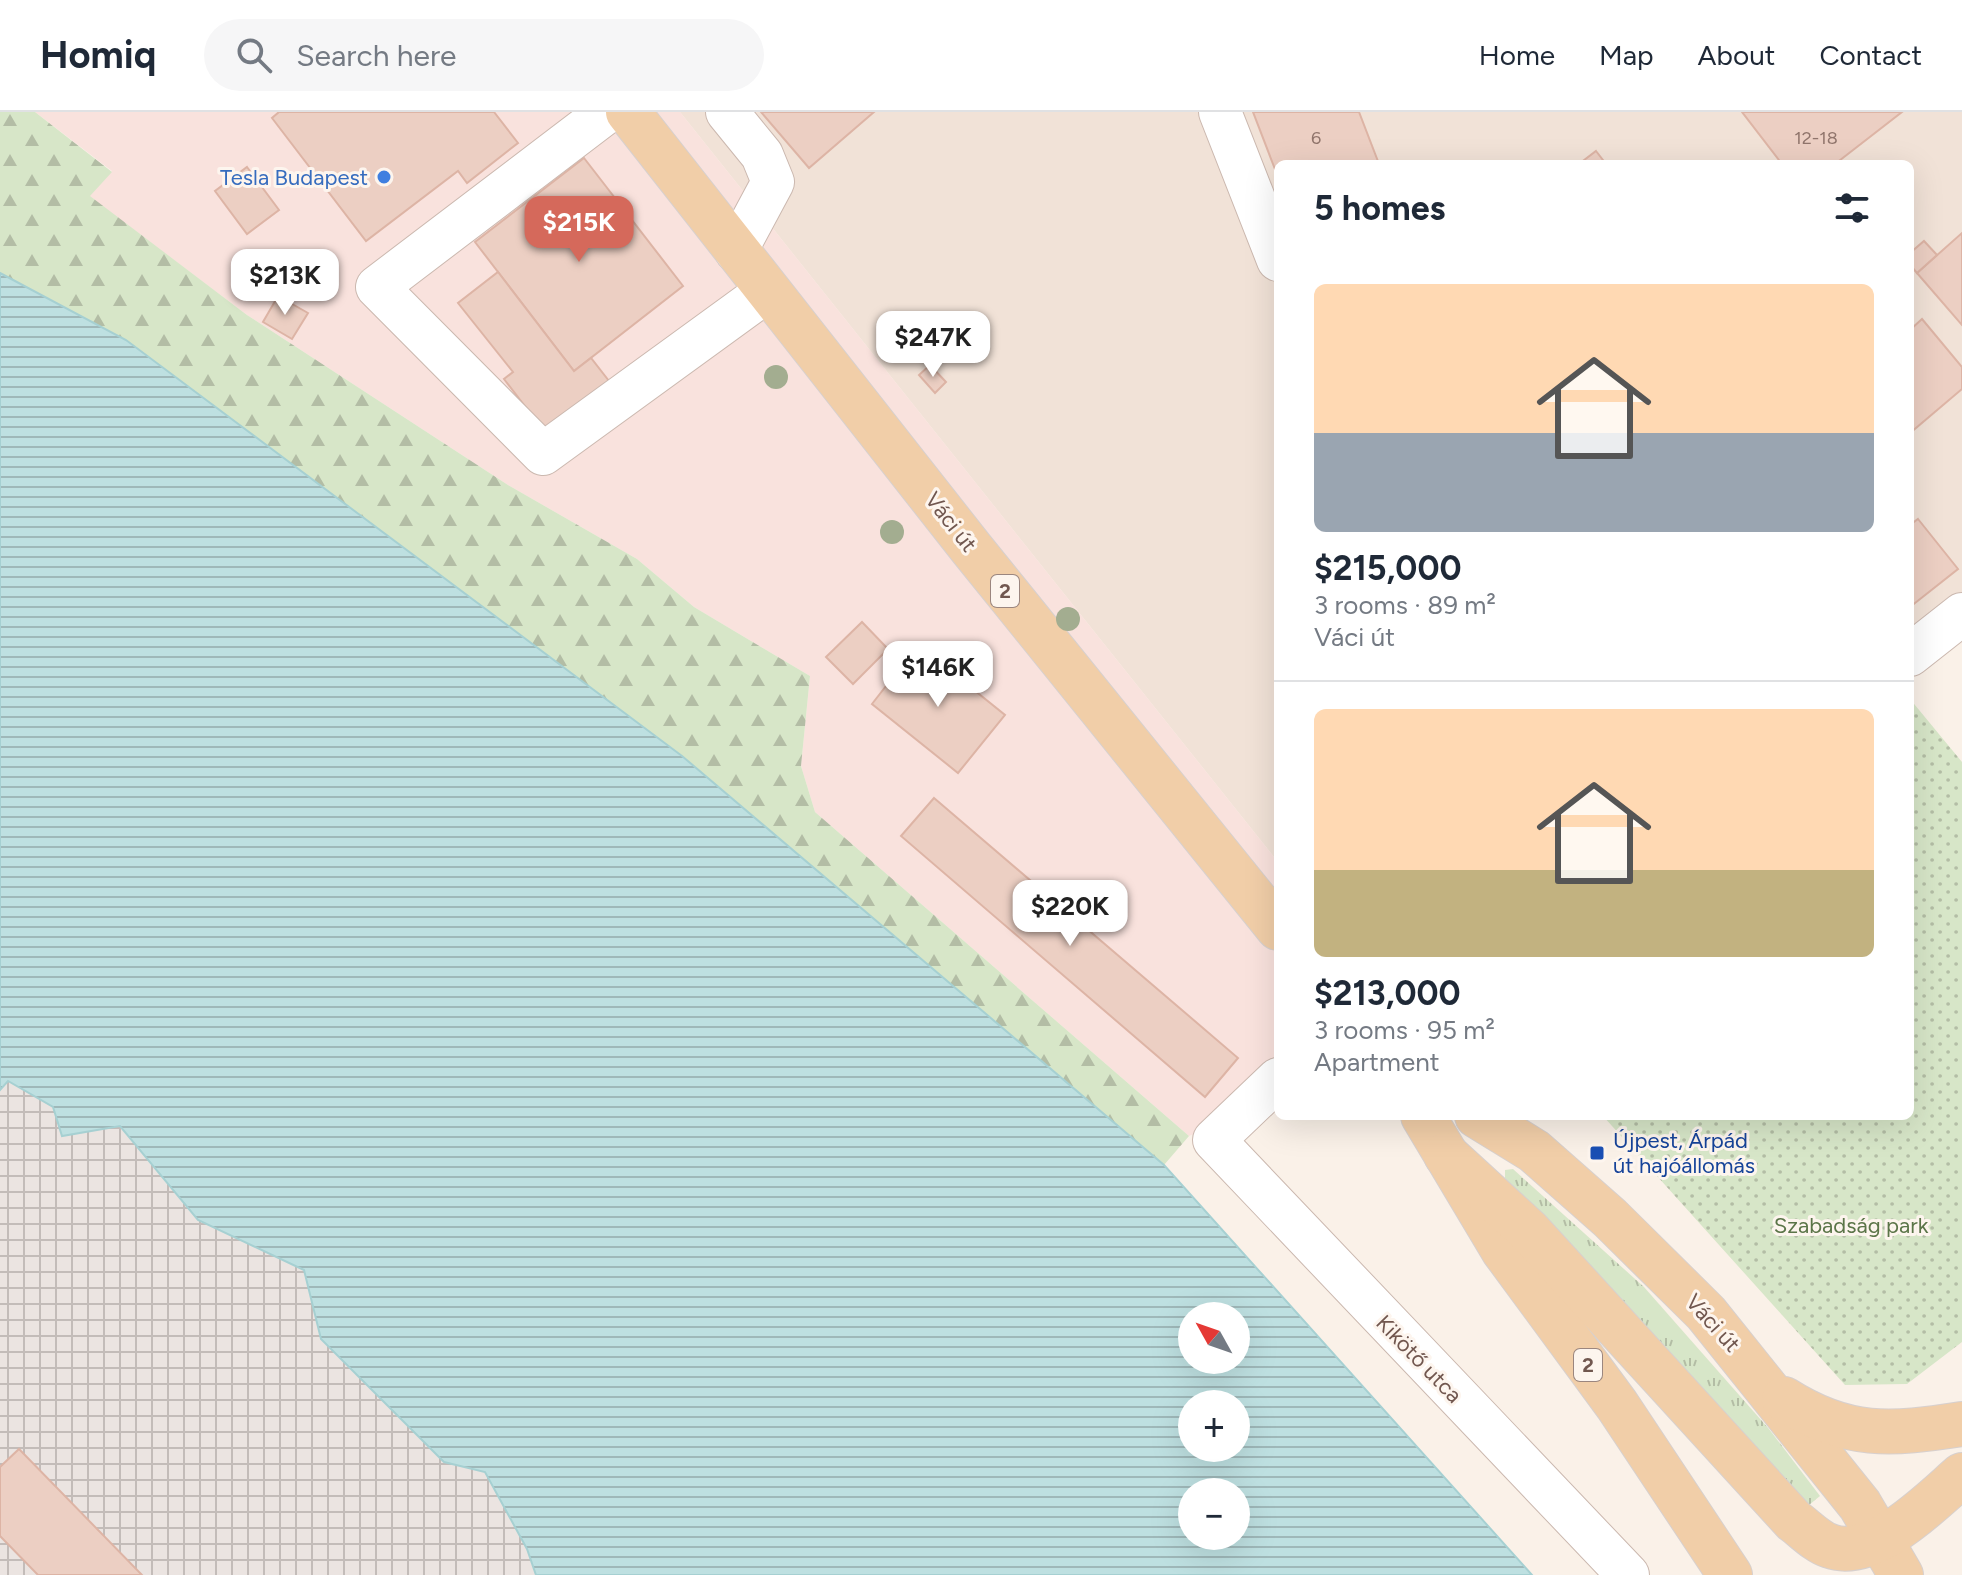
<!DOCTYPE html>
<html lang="en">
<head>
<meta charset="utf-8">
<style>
	:root { --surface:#fff; --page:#f6f6f7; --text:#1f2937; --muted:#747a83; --line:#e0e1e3; --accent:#d5695b }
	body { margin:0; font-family:Figtree,sans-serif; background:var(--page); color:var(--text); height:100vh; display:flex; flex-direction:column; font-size:30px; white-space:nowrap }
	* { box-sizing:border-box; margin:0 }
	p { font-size:26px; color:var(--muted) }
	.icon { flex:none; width:44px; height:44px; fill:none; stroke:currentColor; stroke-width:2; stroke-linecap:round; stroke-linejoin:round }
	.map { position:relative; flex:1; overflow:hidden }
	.side { position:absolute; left:1274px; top:48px; width:640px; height:960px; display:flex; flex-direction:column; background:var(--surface); border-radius:12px; box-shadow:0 8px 32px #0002 }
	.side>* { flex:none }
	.needle { width:52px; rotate:310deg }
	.fabs { position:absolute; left:1178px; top:1190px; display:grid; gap:16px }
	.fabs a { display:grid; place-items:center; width:72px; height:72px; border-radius:50%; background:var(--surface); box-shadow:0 8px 32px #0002; font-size:40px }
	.price { position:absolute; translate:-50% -68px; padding:0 18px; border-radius:16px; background:#fff; color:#222; font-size:26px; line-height:52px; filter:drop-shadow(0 2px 4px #0008) }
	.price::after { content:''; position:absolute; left:50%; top:48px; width:24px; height:18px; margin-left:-12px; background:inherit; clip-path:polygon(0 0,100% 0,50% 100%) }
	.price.active { background:var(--accent); color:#fff }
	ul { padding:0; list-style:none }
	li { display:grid; align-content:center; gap:16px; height:424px; padding:0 40px }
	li+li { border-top:2px solid var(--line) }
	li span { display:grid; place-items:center; height:248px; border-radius:12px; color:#555 }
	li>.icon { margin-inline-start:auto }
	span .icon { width:144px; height:144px; fill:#fffc; stroke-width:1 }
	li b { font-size:34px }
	h2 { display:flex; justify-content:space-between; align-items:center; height:96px; padding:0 40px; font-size:34px }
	header { display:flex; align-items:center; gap:48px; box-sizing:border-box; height:112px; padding:0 40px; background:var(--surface); border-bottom:2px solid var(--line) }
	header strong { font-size:38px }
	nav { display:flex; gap:44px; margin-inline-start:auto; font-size:28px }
	.search { width:560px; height:72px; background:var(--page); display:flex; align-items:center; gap:20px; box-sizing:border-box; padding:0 28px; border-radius:44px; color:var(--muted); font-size:30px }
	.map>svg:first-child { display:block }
</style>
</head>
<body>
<header>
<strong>Homiq</strong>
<div class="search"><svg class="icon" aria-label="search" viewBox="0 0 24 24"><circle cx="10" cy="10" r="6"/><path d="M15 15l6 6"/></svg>Search here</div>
<nav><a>Home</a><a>Map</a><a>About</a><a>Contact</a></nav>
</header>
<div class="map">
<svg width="1962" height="1463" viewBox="0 0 1962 1463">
	<defs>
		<pattern id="industrial-grid" width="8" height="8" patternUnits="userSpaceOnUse" patternTransform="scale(2)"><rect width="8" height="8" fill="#ebe4e1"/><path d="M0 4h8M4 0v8" fill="none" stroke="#c3bcb9"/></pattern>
		<pattern id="grass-tufts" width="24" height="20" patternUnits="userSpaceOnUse" patternTransform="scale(2)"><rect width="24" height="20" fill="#d7e6c8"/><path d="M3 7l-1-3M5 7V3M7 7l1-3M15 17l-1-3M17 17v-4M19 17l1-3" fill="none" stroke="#b3bda5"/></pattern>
		<pattern id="forest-firs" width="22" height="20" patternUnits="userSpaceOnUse" patternTransform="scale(2)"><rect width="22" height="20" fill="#d7e6c8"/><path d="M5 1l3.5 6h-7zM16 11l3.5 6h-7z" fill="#b3bda5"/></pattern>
		<pattern id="park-dots" width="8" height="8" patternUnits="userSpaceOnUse" patternTransform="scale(2)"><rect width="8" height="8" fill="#d7e6c8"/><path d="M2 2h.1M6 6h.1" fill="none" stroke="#b3bda5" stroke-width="1.8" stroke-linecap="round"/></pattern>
		<pattern id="water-rules" width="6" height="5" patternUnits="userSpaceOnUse" patternTransform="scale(2)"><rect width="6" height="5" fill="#bee0e1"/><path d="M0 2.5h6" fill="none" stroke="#9fb8b9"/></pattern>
	</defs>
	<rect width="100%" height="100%" fill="#faf1e8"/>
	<!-- residential -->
	<path fill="#f1e2d7" d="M680,0H1962V522H1910V52H1278V750Z"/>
	<!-- commercial -->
	<path fill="#f9e2dd" d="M35,0H680L1278,750V983L1189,1024L815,700L801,654L810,564L694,495L637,447L508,373L247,203L89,84L112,59Z"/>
	<!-- industrial -->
	<path fill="url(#industrial-grid)" d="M8,969L53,995L62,1024L120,1014L198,1108L304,1158L322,1227L444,1350L485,1360L527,1437L536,1463H0V978Z"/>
	<!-- grass -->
	<path fill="url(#grass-tufts)" d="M1513,1057L1644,1175L1769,1317L1820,1384L1809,1393L1505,1066V1058Z"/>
	<!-- forest -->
	<path fill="url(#forest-firs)" d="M0,0H35L112,60L90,84L247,203L508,373L637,447L694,495L810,564L801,654L815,700L1189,1024L1164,1053L682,644L126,228L0,161Z"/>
	<!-- park -->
	<path fill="url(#park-dots)" d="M1910,587L1962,650V1230L1907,1272L1845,1273L1603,1004H1910Z"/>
	<!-- water -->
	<path fill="url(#water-rules)" stroke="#a6d0d2" stroke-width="2" fill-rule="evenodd" d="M0,161L126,228L682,644L1164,1053L1532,1463H536L527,1437L485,1360L444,1350L321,1227L304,1158L198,1108L120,1014L62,1024L53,995L8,969L0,978ZM1192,1204H1236V1248H1192ZM1192,1292H1236V1336H1192ZM1192,1380H1236V1424H1192Z"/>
	<!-- building -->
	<g fill="#eccfc3" stroke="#ddb4a5" stroke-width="2">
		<path d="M279,0H494L518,31L467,71L458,59L366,129L272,6Z"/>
		<path d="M761,0H874L809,56Z"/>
		<path d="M1253,0H1359L1379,52H1278V65Z"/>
		<path d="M1742,0H1902L1835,52H1782Z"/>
		<path d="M1596,39L1606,52H1579Z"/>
		<path d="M584,46L683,174L574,259L475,130Z"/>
		<path d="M247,55L279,98L247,122L215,79Z"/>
		<path d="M1962,121V213L1917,161Z"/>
		<path d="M1924,129L1937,143L1917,161L1910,153V141Z"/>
		<path d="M498,160L574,259L591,246L609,269L544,319L504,267L513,260L458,191Z"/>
		<path d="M278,184L308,201L292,227L263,210Z"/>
		<path d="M1922,207L1962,255V277L1910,321V218Z"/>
		<path d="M930,253L946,270L935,281L919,263Z"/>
		<path d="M1918,407L1958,457L1910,495V413Z"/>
		<path d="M862,510L888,537L853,572L826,545Z"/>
		<path d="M918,533L1005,603L958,661L872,592Z"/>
		<path d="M934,686L1238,946L1205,985L901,724Z"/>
		<path d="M19,1337L142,1463H38L0,1424V1355Z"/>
	</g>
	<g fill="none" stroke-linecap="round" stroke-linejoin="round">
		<!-- minor casing -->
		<g stroke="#cbb8af" stroke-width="44">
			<g id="minor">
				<path d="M607,0L377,175L543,342L767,179"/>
				<path d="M727,0L762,43L773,70L736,139"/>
				<path d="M1220,0L1278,148"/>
				<path d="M1910,543L1962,502"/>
				<path d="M1278,967L1214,1028L1628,1463"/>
			</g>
		</g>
		<!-- major casing -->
		<g stroke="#d7d0ce" stroke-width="46">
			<g id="major">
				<path d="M628,0L971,436L1278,816"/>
				<path d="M1423,1004L1503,1138L1617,1293L1730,1463"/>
				<path d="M1477,1004L1534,1039L1610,1106L1706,1201L1860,1393L1901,1463"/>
				<path d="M1446,1043L1529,1119L1794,1409C1804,1416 1817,1430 1830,1434C1873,1450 1932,1389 1962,1363"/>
				<path d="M1784,1287C1847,1327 1891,1323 1962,1312"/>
			</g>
		</g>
		<!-- minor -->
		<use href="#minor" stroke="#fff" stroke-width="42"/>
		<!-- major -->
		<use href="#major" stroke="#f1cea8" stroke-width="44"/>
	</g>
	<!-- trees -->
	<g fill="#a3ad90">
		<circle cx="776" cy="265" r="12"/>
		<circle cx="892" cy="420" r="12"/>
		<circle cx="1068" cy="507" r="12"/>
	</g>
	<!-- markers -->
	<circle fill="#3f7fe0" stroke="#fdf5ee" stroke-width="3" cx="384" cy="65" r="8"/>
	<rect fill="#1a4fb4" stroke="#fdf5ee" stroke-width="3" x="1589" y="1033" width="16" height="16" rx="4"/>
	<g text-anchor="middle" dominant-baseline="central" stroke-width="6" stroke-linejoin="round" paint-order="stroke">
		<!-- number labels -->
		<g font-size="18" fill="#90756c">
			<text x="1316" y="26">6</text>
			<text x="1816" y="26">12-18</text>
		</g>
		<!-- shield labels -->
		<g fill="#fdf5ee" stroke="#9b867f" stroke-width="2">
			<rect x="991" y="463" width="28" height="32" rx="6"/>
			<rect x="1574" y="1237" width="28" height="32" rx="6"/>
		</g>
		<g font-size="20" font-weight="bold" fill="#71574f">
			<text x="1005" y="479">2</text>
			<text x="1588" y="1253">2</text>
		</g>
		<!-- shop labels -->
		<g font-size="22" fill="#366cbe" stroke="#fdf5ee" text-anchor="end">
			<text x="368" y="65">Tesla Budapest</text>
		</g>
		<!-- street labels -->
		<g font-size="22" fill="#71574f" stroke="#fdf5ee">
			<text transform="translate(951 410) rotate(52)">Váci út</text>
			<text transform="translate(1713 1211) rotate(48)">Váci út</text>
			<text transform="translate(1419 1247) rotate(46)">Kikötő utca</text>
		</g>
		<!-- transit labels -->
		<g font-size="22" fill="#164399" stroke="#fdf5ee" text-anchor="start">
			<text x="1613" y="1028">Újpest, Árpád<tspan x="1613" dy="25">út hajóállomás</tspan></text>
		</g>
		<!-- park labels -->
		<g font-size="22" fill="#5b7548" stroke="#fdf5ee">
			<text x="1851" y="1113">Szabadság park</text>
		</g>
	</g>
</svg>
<div class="fabs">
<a><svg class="needle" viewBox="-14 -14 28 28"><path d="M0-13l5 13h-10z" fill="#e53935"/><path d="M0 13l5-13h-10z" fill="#747a83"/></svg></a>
<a>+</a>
<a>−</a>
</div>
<b class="price active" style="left:579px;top:152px">$215K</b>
<b class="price" style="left:285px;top:205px">$213K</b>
<b class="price" style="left:933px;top:267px">$247K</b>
<b class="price" style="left:938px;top:597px">$146K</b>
<b class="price" style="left:1070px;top:836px">$220K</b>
<section class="side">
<h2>5 homes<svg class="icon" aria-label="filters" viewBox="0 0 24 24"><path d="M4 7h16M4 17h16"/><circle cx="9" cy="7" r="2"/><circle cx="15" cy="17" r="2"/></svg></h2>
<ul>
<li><span style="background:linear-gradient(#ffd9b3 60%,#9aa5b1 0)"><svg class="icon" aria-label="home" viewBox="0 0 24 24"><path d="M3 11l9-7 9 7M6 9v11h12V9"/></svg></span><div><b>$215,000</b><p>3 rooms · 89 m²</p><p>Váci út</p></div></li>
<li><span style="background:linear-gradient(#ffd9b3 65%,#c2b280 0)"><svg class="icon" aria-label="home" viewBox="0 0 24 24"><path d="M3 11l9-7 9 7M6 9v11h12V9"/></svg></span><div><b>$213,000</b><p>3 rooms · 95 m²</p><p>Apartment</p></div></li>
</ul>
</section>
</div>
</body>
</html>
